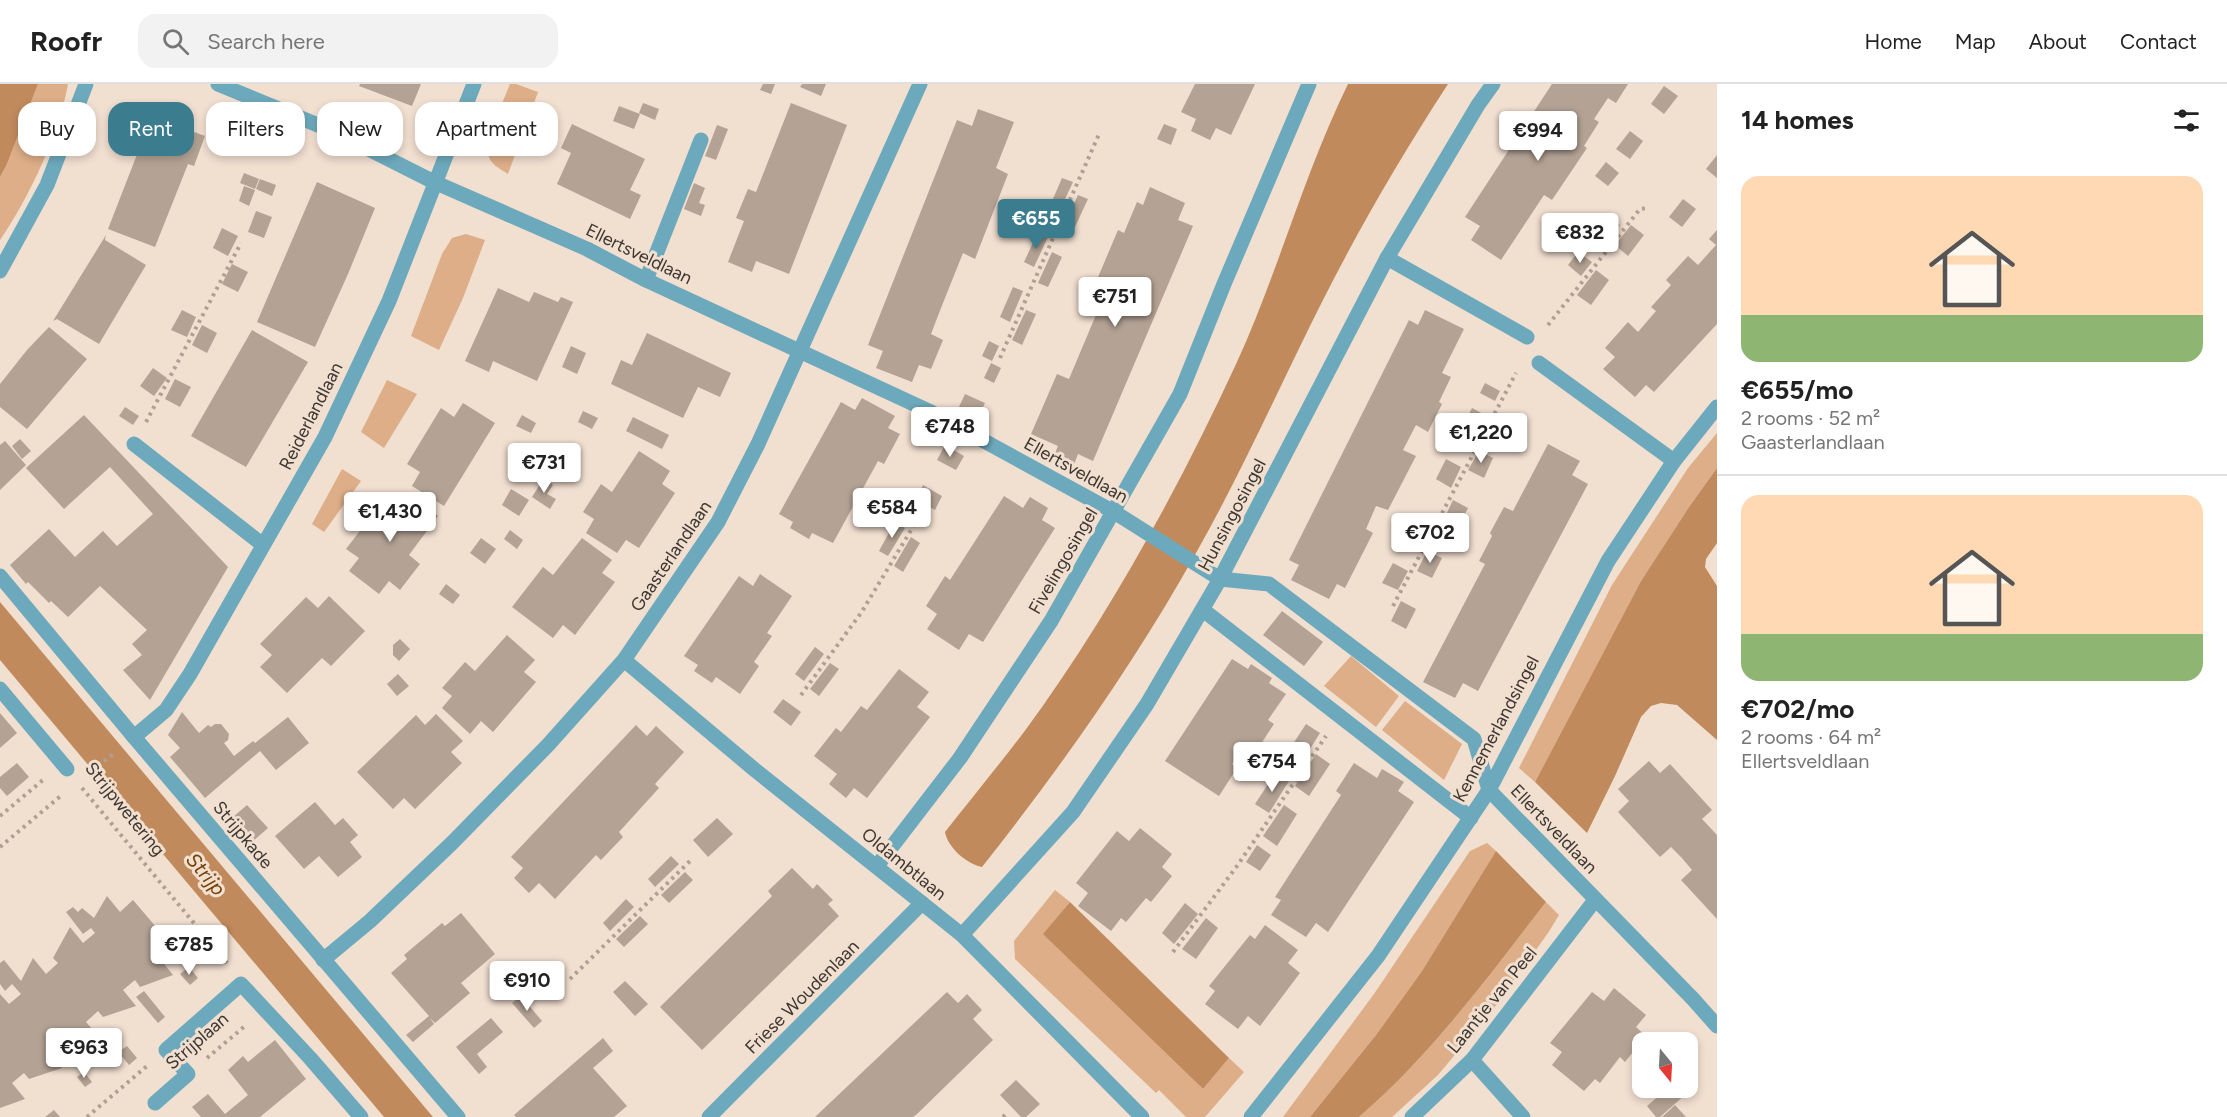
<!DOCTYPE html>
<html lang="en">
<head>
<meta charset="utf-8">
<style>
	:root { --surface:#fff; --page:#f2f2f2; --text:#222; --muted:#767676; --line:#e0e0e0; --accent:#3b7c8f }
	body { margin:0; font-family:Figtree,sans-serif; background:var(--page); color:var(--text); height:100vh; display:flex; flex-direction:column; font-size:22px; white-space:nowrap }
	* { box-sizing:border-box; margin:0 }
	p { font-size:20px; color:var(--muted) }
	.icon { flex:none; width:33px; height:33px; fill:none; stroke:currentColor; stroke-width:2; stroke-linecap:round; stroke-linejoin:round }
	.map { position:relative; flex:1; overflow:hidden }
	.drawer { display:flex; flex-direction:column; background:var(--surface); width:510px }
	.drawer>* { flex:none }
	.top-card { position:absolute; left:18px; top:18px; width:570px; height:54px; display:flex; gap:12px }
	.needle { width:39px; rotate:162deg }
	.tools { position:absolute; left:1632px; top:948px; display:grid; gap:12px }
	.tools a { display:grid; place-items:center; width:66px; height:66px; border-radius:12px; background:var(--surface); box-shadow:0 3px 9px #0003; font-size:30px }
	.price { position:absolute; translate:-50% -51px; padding:0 14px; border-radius:6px; background:#fff; color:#222; font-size:20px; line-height:39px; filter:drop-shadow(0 2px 3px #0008) }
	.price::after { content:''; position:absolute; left:50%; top:36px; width:18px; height:14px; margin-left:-9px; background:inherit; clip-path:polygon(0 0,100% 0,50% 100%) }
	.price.selected { background:var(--accent); color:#fff }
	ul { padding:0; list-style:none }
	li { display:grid; align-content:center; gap:12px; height:318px; padding:0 24px }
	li+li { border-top:2px solid var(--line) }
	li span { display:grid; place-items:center; height:186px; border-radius:18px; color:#555 }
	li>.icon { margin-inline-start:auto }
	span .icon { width:108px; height:108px; fill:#fffc; stroke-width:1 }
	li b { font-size:26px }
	h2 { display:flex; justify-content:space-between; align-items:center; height:72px; padding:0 24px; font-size:26px }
	.chip { padding:0 21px; border-radius:18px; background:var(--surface); box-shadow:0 3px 9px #0003; font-size:21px; line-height:54px }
	.chip.selected { background:var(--accent); color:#fff }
	header { display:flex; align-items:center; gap:36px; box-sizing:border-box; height:84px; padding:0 30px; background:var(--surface); border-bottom:2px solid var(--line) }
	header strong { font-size:28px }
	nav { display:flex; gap:33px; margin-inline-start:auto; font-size:21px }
	.search { width:420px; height:54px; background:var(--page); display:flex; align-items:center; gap:15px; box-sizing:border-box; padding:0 21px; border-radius:18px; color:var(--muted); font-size:22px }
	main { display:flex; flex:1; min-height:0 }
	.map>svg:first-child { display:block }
</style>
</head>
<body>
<header>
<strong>Roofr</strong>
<div class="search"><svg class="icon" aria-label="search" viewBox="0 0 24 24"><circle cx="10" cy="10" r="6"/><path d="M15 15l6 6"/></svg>Search here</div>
<nav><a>Home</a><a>Map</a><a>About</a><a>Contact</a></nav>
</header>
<main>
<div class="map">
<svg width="1717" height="1033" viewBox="0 0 1717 1033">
	<rect width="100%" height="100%" fill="#f1dfd0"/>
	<!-- green -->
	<g fill="#ddae88">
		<path d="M38,0H68C59,50 29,114 0,156V93L7,80Z"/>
		<path d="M510,0H516L538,8L508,90C500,85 490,80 488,70C486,56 504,15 510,0Z"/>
		<path d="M466,150L485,156L463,214L439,266L411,252L442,170L452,154Z"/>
		<path d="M387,296L417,310L384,364L361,348Z"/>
		<path d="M1717,349V384L1689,423L1641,497L1535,698L1519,684L1612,501L1688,384Z"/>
		<path d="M342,385L361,397L324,448L312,440Z"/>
		<path d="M1351,572L1399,612L1376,643L1324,602Z"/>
		<path d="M1405,617L1462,660L1444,696L1382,646Z"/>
		<path d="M1487,759L1496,767L1422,887L1376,951L1310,1033H1283L1374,910L1470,767Z"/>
		<path d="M1055,806L1070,818L1044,850L1203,1005L1229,974L1244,988L1205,1033H1186L1159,1006L1156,1009L1015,875L1014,857Z"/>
		<path d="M1546,818L1559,831L1548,849L1497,920L1438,991L1392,1033H1359C1432,970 1488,893 1546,818Z"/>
	</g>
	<!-- water -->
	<g fill="#c18a5c">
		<path d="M0,0H38L7,80L0,93Z"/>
		<path d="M1348,0H1448C1403,69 1361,141 1324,214C1281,299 1243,386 1196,469C1134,580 1061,683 982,783C967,780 948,764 945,748C971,715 998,682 1024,648C1106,537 1179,404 1237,278C1278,188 1304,90 1348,0Z"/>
		<path d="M1717,384V459L1706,475L1705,483L1717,502V656L1677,621L1661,619L1651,622L1641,633L1615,692L1587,749L1535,698L1641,497L1689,423Z"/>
		<path d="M0,518L433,1033H384L0,576Z"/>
		<path d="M1496,767L1546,818C1488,893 1432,970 1359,1033H1310L1376,951L1422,887Z"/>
		<path d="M1070,818L1229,974L1203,1005L1043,850Z"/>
	</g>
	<!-- building -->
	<g fill="#b4a395">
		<path d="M360,0H421L412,22L359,2Z"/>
		<path d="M763,0H775L771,10L760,6Z"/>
		<path d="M802,0H826L821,12L800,3Z"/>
		<path d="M1195,0H1255L1231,51L1216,44L1210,56L1191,47L1196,35L1181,28Z"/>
		<path d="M1552,0H1628L1616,19L1608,14L1594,35L1599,38L1584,62L1587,64L1552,116L1544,111L1501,176L1471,156L1480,142L1465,133Z"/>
		<path d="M1664,2L1678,12L1664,30L1651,20Z"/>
		<path d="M643,19L659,25L655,36L639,29Z"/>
		<path d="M791,19L847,41L789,190L756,177L752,188L728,178L744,137L736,134L748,105L756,108Z"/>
		<path d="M619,22L640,30L634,45L613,37Z"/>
		<path d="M978,25L1014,38L996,84L1008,90L975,175L963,169L941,224L931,250L943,256L931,285L919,281L912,298L876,284L883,267L868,261L957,36L972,42Z"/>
		<path d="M152,32L205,52L194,82L188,80L155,163L108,145Z"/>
		<path d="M572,40L645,75L630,106L641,111L630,135L557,100L571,69L561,64Z"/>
		<path d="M1164,40L1177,45L1171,61L1157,55Z"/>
		<path d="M717,41L728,45L716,76L705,72Z"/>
		<path d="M1630,47L1643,57L1630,75L1616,65Z"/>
		<path d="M1717,71V94L1706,85Z"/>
		<path d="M1606,78L1619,89L1608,102L1595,92Z"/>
		<path d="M244,89L259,95L255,105L240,99Z"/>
		<path d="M1062,94L1073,98L1059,128L1049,124Z"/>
		<path d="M260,95L276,101L272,112L256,105Z"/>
		<path d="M317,98L375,124L348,190L315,263L257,238Z"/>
		<path d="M694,99L705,104L699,119L705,121L701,132L684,125Z"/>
		<path d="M244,102L255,106L249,122L239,117Z"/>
		<path d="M1150,103L1185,119L1178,136L1193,142L1093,377L1078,370L1073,383L1053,374L1058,362L1031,350L1057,290L1069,295L1093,238L1105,210L1093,205L1118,146L1124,149L1137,118L1143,121Z"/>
		<path d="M1078,111L1088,115L1074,145L1064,141Z"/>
		<path d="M1683,115L1696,125L1682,143L1669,133Z"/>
		<path d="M256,127L272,133L264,154L248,148Z"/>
		<path d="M1607,131L1620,141L1600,167L1587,157Z"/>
		<path d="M1631,141L1644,151L1628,172L1615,161Z"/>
		<path d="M222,144L238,152L228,172L213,164Z"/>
		<path d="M1717,146V240L1654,308L1646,301L1635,313L1603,285L1615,273L1605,264L1628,238L1638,248L1656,227L1651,223L1652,222L1671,201L1666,196L1688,172L1698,181L1716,161L1709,155Z"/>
		<path d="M1038,148L1048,153L1034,183L1024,178Z"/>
		<path d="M106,151L105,156L146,181L99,260L57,235L53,237Z"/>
		<path d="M1052,168L1062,173L1048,203L1038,199Z"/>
		<path d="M1578,168L1592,178L1581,192L1568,181Z"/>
		<path d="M232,180L248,188L238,208L222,200Z"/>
		<path d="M1596,186L1609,196L1591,221L1577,211Z"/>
		<path d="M1013,203L1023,207L1010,238L1000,233Z"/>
		<path d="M498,204L529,218L534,208L558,218L561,213L573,218L537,297L493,277L489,288L465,277Z"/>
		<path d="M182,226L196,233L187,253L171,246Z"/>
		<path d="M1026,226L1036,230L1022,261L1012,256Z"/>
		<path d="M1425,226L1464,245L1442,289L1451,293L1439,318L1442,320L1428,348L1416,341L1403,366L1416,372L1388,426L1376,422L1366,445L1373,449L1345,504L1337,500L1329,515L1291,496L1299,481L1289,476L1409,236L1418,241Z"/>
		<path d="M202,241L217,249L207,269L192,261Z"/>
		<path d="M49,243L87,275L27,345L0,323V300L27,266Z"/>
		<path d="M252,246L308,278L246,383L191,352Z"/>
		<path d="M647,249L731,289L720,313L698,303L683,334L611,300L621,276L632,281Z"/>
		<path d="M989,257L999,262L992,277L982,272Z"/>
		<path d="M571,262L586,269L577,290L562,283Z"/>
		<path d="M991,279L1001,284L994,299L984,294Z"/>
		<path d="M153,284L167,294L154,312L140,302Z"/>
		<path d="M175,295L191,303L180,323L165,315Z"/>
		<path d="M1485,299L1500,307L1495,317L1480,309Z"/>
		<path d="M965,310L985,319L978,334L958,325Z"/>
		<path d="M862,314L895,332L888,344L900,350L884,380L878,377L833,459L812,449L809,455L790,444L793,438L779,430L841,318L855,326Z"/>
		<path d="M463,319L495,339L444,422L412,402L420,388L407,380L441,324L454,333Z"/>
		<path d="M125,323L139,332L133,341L119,332Z"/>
		<path d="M1472,324L1487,332L1477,352L1462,344Z"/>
		<path d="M583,327L598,334L592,345L578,338Z"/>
		<path d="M84,331L228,483L150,616L123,586L142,571L132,560L147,546L100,502L68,533L51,517L49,519L28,498L26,500L10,481L49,445L75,473L103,447L117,462L153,430L110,383L64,425L26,384Z"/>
		<path d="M522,331L536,339L531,349L516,342Z"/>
		<path d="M633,333L669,351L662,365L626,347Z"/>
		<path d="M20,355L31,367L22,375L12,362Z"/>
		<path d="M5,357L26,381L0,406V361Z"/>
		<path d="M1548,360L1580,377L1572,391L1588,400L1478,607L1463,599L1455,614L1423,598L1485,480L1479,477L1492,452L1490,449L1504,423L1513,427Z"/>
		<path d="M945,361L964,372L956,386L937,376Z"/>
		<path d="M639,367L670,387L662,400L675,409L639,464L626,456L617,469L586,449L594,435L583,428L601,400L612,408Z"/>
		<path d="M1479,367L1493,374L1484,394L1468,386Z"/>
		<path d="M1446,375L1461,383L1451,404L1436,395Z"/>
		<path d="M544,394L553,401L547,410L556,415L550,425L532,413Z"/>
		<path d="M923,401L942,412L935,426L916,416Z"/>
		<path d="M511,405L529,416L519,432L502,421Z"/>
		<path d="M409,410L438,432L409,471L420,480L400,506L389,497L379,510L349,487L359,474L346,465L386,413L399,423Z"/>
		<path d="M1004,412L1023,424L1030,413L1048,424L1042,436L1055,444L983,558L969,550L959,566L927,545L937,530L926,522L945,492L950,496Z"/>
		<path d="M1453,416L1468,424L1458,444L1443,437Z"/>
		<path d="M1419,429L1433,436L1423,456L1408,449Z"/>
		<path d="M895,438L905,444L888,472L879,467Z"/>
		<path d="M510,446L523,456L517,465L504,455Z"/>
		<path d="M911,453L920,459L903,488L894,482Z"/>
		<path d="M481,454L496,465L485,480L470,469Z"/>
		<path d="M582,454L612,476L602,489L615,498L575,551L563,541L553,554L512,523L543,483L553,491Z"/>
		<path d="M1427,467L1442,474L1432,494L1417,487Z"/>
		<path d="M1393,479L1408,487L1398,506L1382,499Z"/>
		<path d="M760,490L792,512L767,549L772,552L754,578L759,582L740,610L716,593L712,599L694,587L698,581L684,572L739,492L753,502Z"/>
		<path d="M446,500L460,511L453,520L439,510Z"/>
		<path d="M329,512L365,547L331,582L322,574L287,609L260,583L272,571L260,560L306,513L318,524Z"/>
		<path d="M1401,517L1416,525L1406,545L1391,537Z"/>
		<path d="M1282,527L1323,558L1304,582L1263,551Z"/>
		<path d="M507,551L535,576L524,588L536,598L493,648L481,637L470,650L442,624L452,612L442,604L465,578L475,587Z"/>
		<path d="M400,555L410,565L399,577L393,571V561Z"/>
		<path d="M815,563L824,570L804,597L795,590Z"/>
		<path d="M1232,575L1248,585L1251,580L1272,594L1269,599L1286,610L1268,636L1274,640L1257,666L1246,659L1232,680L1237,684L1219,712L1165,677Z"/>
		<path d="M830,579L839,585L819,612L810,605Z"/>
		<path d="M899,585L929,608L917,623L930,633L867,714L854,704L846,714L829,700L837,690L814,672L836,644L841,648L861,622L867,626Z"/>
		<path d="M398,590L409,602L397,612L387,600Z"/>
		<path d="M783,615L801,628L791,642L773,628Z"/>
		<path d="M182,628L199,649L208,641L211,643L215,640H221L229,650L228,656L224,659L234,672L253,657L255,659L288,633L309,659L276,686L260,667L205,714L170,673L180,664L168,651Z"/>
		<path d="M0,629L17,649L0,664Z"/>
		<path d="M436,630L463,657L451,668L462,679L415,725L404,714L393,725L357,688L416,631L425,641Z"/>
		<path d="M1306,640L1320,649L1300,681L1285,672Z"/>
		<path d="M636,641L647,652L656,642L684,668L655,700L659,704L619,748L623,753L601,776L596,771L555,815L539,799L529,809L514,794L523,784L511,773Z"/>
		<path d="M1316,670L1330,680L1309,712L1295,702Z"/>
		<path d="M1649,677L1660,689L1670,680L1712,726L1702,735L1717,751V835L1681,796L1692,786L1682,774L1671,763L1660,773L1618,728L1629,717L1618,705Z"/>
		<path d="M17,679L29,693L7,712L0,704V693Z"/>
		<path d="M1354,679L1377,694L1382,685L1404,698L1398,707L1414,718L1328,848L1316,839L1306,853L1271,831L1281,816L1275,813L1341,711L1336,707Z"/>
		<path d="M1276,688L1289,697L1269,729L1255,720Z"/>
		<path d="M315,718L335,741L343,734L358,751L350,758L362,773L338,793L319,772L304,785L275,752Z"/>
		<path d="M247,721L268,744L253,757L232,734Z"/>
		<path d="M1284,721L1297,730L1277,762L1263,752Z"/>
		<path d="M717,734L733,750L708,773L693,756Z"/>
		<path d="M1140,744L1172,770L1162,783L1172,792L1151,818L1146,814L1126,838L1121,834L1111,847L1078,822L1088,809L1076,799L1117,747L1129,757Z"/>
		<path d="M1257,761L1271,771L1260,787L1246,778Z"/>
		<path d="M671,772L679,780L655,803L648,795Z"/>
		<path d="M792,784L813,805L817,800L833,816L828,820L839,832L702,966L660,923L772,812L768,807Z"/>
		<path d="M685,788L693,796L669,819L661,811Z"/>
		<path d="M107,812L120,828L133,816L174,864L160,875L173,891L140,903L135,896L123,906L136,922L103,933L98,927L86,938L99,953L66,964L61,958L49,968L62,984L29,995L24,989L12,999L25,1015L0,1024V910L9,920L21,910L12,900L5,907L0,900V879L4,876L21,897L33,874L46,890L58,879L53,874L70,843L83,859L95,849L91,844L83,850L66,828L73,823L78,828L82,824L94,834Z"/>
		<path d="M626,815L634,823L610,847L603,839Z"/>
		<path d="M1185,819L1198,830L1174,860L1162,849Z"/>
		<path d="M461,829L495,870L461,899L470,909L435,939L430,934L434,940L413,958L406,951L429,932L391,889L407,875L404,871L442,839L445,842Z"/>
		<path d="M640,832L648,840L624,863L616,855Z"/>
		<path d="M1206,834L1218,844L1196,875L1182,865Z"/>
		<path d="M1265,841L1298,866L1288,879L1300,889L1260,942L1248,932L1238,945L1205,920L1215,907L1209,902L1250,851L1255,855Z"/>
		<path d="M189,883L198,894L190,901L180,890Z"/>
		<path d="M625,897L648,920L635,932L613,908Z"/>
		<path d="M1614,904L1646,931L1636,943L1646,952L1625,978L1620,973L1600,999L1595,995L1584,1007L1552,981L1562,968L1550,959L1592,908L1604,917Z"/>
		<path d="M144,907L165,933L158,939L136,913Z"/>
		<path d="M947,908L958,919L967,910L982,926L973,935L993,956L917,1030L913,1033H815Z"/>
		<path d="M521,912L542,937L534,944L512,919Z"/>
		<path d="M491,934L503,948L477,970L487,983L479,990L456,963Z"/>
		<path d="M603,954L613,967L593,984L627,1022L614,1033H516L514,1031Z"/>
		<path d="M275,956L306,995L260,1033H201L192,1023L208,1010L225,1030L248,1011L228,986L243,972L248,978Z"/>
		<path d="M127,962L137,974L129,981L118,968Z"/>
		<path d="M84,988L92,998L85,1003L77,993Z"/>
		<path d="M1016,996L1040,1020L1026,1033H1021L1000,1011Z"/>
		<path d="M1668,1004H1681L1686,1010L1660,1033H1656L1647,1022Z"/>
		<path d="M1675,1021L1686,1033H1662Z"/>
		<path d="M54,1026L60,1033H45Z"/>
	</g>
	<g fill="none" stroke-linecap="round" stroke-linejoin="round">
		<!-- path -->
		<g stroke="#aea095" stroke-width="4" stroke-dasharray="3 4.5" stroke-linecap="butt">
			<path d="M1548,241L1640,125L1648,124"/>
			<path d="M1000,274L1100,48"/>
			<path d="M146,338L241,159"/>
			<path d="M1393,522L1516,289"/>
			<path d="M801,611L861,529L919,433"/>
			<path d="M92,686L115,669"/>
			<path d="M82,704L227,879"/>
			<path d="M0,732L43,696"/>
			<path d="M0,763L63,710"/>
			<path d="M1173,868L1237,782L1326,652"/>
			<path d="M570,895L692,775"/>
			<path d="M207,974L245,942"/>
			<path d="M87,1033L147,982"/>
			<path d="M1003,1033L1008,1028"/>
		</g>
		<!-- lane -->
		<g stroke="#6da9bc" stroke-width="15">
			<path d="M1387,174L1527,253"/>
			<path d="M646,196L701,56"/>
			<path d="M1539,279L1674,377"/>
			<path d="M134,360L263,461"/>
			<path d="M1472,976L1523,1033"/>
		</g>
		<!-- street -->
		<g stroke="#6da9bc" stroke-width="15">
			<path d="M218,0L335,48L434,98L587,165L646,196L931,328L1114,428L1220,495L1269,500L1474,655L1489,706L1693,915L1717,942"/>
			<path d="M0,187L47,101L86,0"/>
			<path d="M0,492L134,653L458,1033"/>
			<path d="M1203,526L1471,734"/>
			<path d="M624,576L755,686L962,851L1142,1033"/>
			<path d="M0,605L67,685"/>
			<path d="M134,653L166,626L190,590L325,353L389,217L474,0"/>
			<path d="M877,782L960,674L1051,537L1180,310L1224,200L1309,0"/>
			<path d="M962,851L1073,728L1147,620L1220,495L1387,174L1478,21L1493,0"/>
			<path d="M323,876L370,837L452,759L548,661L624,576L718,438L758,360L920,0"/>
			<path d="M155,1019L188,990L166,966L241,900L310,974L361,1033"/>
			<path d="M709,1033L922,819"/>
			<path d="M1251,1033L1378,872L1489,706L1608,477L1674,377L1717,323"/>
			<path d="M1412,1033L1472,976L1595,816"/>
		</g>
	</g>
	<g text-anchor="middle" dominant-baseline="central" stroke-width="6" stroke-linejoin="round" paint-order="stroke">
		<!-- street labels -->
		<g font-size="18" fill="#3e3731" stroke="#f1dfd0">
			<text transform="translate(639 170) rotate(26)">Ellertsveldlaan</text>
			<text transform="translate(311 332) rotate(-63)">Reiderlandlaan</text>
			<text transform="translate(1076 386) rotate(29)">Ellertsveldlaan</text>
			<text transform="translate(1232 431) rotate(-62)">Hunsingosingel</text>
			<text transform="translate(671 472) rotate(-56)">Gaasterlandlaan</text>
			<text transform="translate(1063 477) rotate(-60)">Fivelingosingel</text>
			<text transform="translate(1496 645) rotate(-62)">Kennemerlandsingel</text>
			<text transform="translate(125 725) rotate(51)">Strijpwetering</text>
			<text transform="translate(1554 745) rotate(46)">Ellertsveldlaan</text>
			<text transform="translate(243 751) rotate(50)">Strijpkade</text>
			<text transform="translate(904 780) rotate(39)">Oldambtlaan</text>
			<text transform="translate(802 913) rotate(-45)">Friese Woudenlaan</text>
			<text transform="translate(1492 916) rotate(-51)">Laantje van Peel</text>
			<text transform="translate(197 957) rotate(-41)">Strijplaan</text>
		</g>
		<!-- water labels -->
		<g font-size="20" font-style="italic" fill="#764107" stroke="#f1dfd0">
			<text transform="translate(206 790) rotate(50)">Strijp</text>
		</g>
	</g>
</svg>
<div class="tools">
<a><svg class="needle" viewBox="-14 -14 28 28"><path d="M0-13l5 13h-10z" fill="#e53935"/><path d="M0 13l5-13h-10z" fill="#767676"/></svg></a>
</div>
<b class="price" style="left:1538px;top:78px">€994</b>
<b class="price selected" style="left:1036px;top:166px">€655</b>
<b class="price" style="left:1580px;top:180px">€832</b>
<b class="price" style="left:1115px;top:244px">€751</b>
<b class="price" style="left:950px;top:374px">€748</b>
<b class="price" style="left:1481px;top:380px">€1,220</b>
<b class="price" style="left:544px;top:410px">€731</b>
<b class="price" style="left:892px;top:455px">€584</b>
<b class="price" style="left:390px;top:459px">€1,430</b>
<b class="price" style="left:1430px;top:480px">€702</b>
<b class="price" style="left:1272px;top:709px">€754</b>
<b class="price" style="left:189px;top:892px">€785</b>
<b class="price" style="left:527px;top:928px">€910</b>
<b class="price" style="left:84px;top:995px">€963</b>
<div class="top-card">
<a class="chip">Buy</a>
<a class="chip selected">Rent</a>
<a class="chip">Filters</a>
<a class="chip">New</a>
<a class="chip">Apartment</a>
</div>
</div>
<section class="drawer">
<h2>14 homes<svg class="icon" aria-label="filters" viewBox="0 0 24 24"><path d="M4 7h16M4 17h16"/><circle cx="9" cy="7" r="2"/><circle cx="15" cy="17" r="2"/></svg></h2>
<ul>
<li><span style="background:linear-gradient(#ffd9b3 75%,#8fb573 0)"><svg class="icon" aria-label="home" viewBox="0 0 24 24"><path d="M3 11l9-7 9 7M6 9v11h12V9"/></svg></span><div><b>€655/mo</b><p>2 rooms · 52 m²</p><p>Gaasterlandlaan</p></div></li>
<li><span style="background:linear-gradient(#ffd9b3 75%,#8fb573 0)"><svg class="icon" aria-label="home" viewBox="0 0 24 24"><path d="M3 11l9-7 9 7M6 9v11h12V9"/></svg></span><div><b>€702/mo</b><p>2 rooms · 64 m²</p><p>Ellertsveldlaan</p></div></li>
</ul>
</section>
</main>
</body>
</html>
